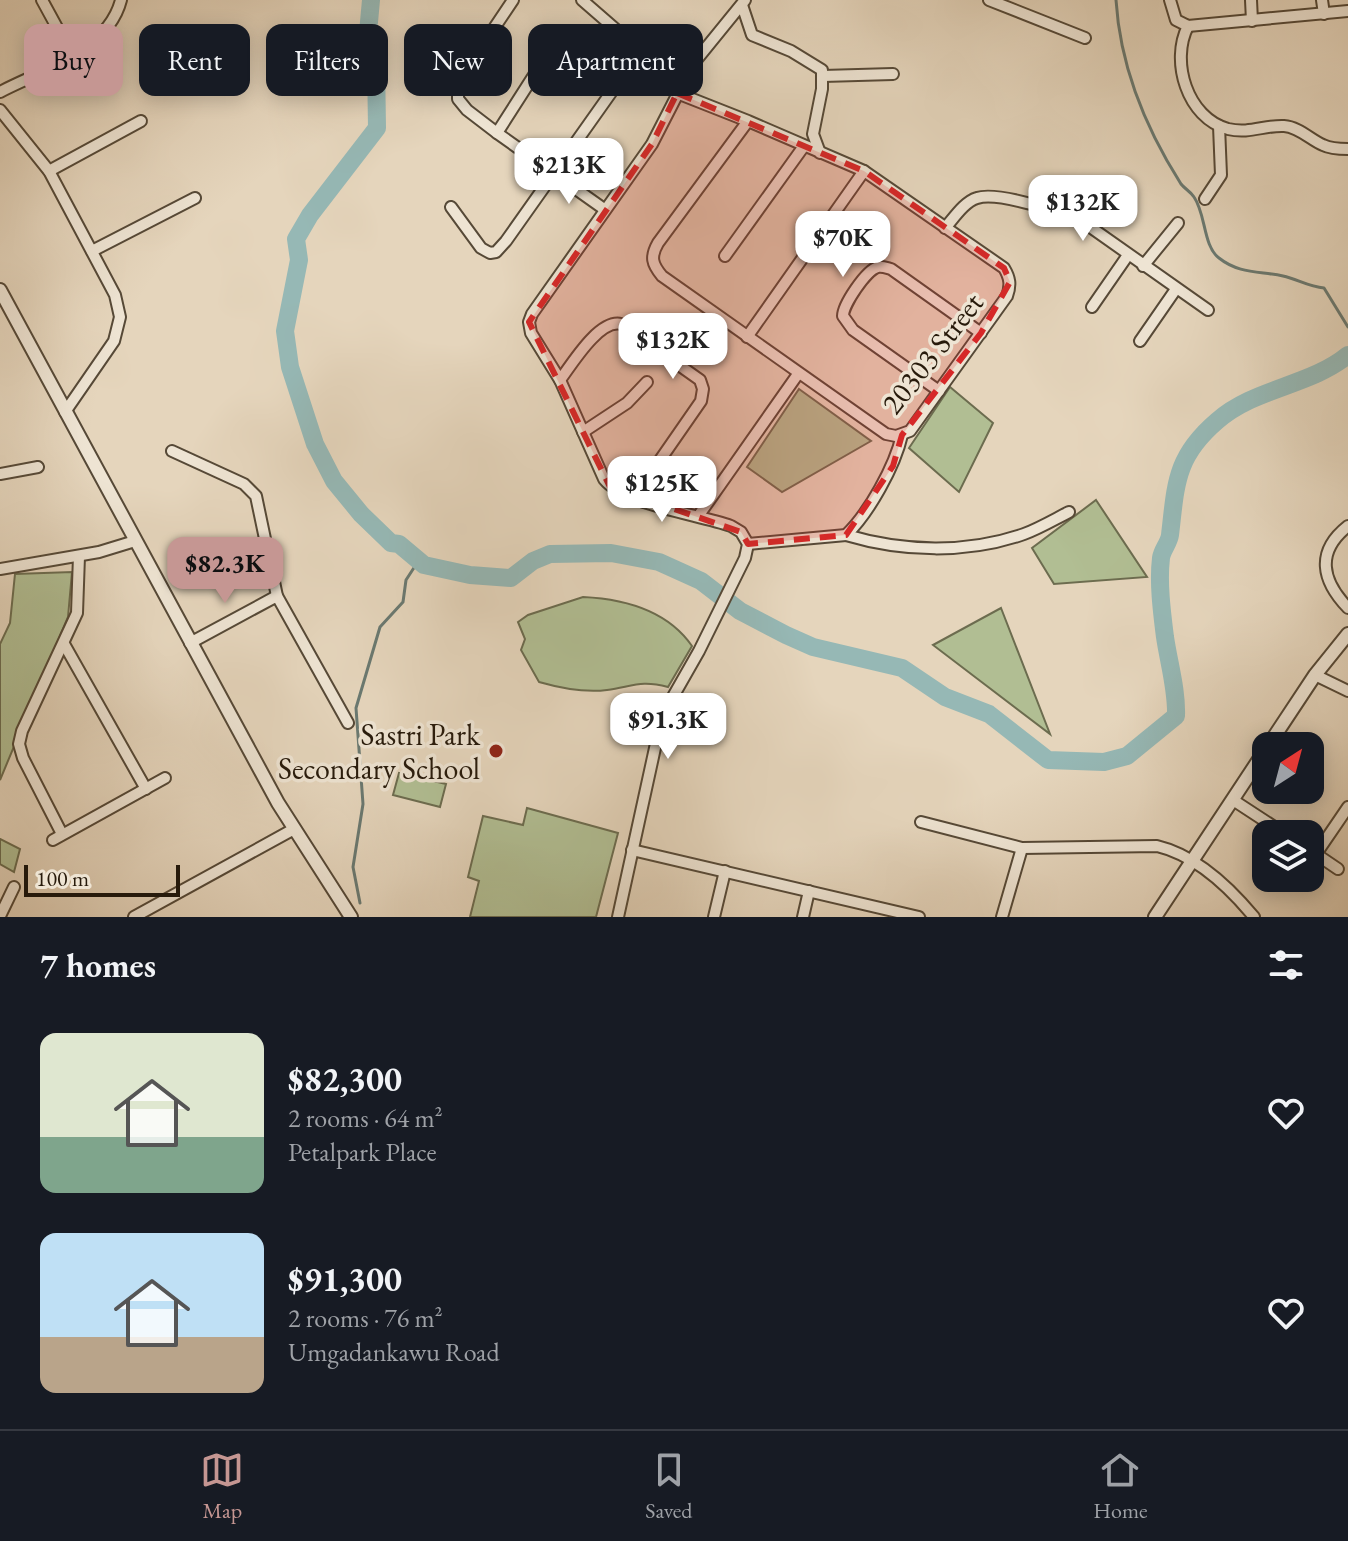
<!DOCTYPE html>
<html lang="en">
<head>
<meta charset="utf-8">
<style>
	:root { --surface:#171b24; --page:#242831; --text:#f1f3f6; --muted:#9ea1a6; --line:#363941; --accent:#c59692 }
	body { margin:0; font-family:"EB Garamond",serif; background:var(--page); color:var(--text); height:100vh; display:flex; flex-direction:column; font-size:30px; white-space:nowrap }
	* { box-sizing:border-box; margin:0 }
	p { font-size:26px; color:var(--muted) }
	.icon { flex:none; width:44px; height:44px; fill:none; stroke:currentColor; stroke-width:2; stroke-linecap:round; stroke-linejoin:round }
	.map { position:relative; height:917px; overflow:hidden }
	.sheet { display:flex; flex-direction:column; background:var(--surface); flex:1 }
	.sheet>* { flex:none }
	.hud { position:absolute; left:24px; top:24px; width:800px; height:72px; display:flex; gap:16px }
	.needle { width:52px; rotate:36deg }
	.tools { position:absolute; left:1252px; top:732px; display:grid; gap:16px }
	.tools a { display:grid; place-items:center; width:72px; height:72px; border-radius:16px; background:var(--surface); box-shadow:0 4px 20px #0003; font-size:40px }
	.scale { position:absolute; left:24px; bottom:20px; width:156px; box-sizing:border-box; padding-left:8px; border:4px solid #271a0b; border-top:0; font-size:22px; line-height:28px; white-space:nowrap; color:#271a0b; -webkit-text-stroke:6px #eee4d3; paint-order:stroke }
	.price { position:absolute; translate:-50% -68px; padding:0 18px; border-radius:16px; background:#fff; color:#222; font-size:26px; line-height:52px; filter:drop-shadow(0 2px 4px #0008) }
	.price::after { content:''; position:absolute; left:50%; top:48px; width:24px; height:18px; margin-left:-12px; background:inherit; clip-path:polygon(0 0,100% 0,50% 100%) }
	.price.selected { background:var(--accent); color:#111 }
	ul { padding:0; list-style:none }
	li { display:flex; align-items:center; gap:24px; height:200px; padding:0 40px }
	li span { display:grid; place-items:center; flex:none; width:224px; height:160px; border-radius:16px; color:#555 }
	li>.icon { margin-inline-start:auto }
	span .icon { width:96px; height:96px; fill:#fffc; stroke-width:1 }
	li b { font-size:34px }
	h2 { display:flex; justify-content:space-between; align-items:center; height:96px; padding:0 40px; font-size:34px }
	.tag { padding:0 28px; border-radius:16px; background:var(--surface); box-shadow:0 4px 20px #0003; font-size:28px; line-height:72px }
	.tag.selected { background:var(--accent); color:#111 }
	.tabs { display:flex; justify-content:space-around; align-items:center; height:112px; border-top:2px solid var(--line); background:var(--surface); font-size:22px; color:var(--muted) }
	.tabs a { display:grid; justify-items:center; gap:4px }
	.tabs .selected { color:var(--accent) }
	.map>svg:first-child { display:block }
</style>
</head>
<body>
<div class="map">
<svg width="1348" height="917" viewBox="0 0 1348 917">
	<rect width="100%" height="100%" fill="#e5d5bc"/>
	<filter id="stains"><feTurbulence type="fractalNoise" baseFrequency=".0025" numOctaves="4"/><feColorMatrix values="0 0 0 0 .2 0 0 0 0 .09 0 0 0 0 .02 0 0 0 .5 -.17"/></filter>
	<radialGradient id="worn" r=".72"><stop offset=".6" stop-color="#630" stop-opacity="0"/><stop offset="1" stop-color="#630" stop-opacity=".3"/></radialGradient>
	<!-- green -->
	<g fill="#b1be93" stroke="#6c6c4f" stroke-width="2">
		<path d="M950,387L993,423L959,492L909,448Z"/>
		<path d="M799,389L871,441L782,492L747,467Z"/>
		<path d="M1096,500L1147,577L1054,584L1032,548Z"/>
		<path d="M72,572L68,617L0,780V644L10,623L15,574Z"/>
		<path d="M583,597C625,599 667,610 692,646L668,687C641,680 634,686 607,690C584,693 560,688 539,682L521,650L525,639L518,622L528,615Z"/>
		<path d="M1001,608L1050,734L933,645Z"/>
		<path d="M399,773L446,784L440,807L393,795Z"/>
		<path d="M527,808L618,833L596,917H470L479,881L468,877L483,816L523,825Z"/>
		<path d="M0,839L20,849L14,872L0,864Z"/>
	</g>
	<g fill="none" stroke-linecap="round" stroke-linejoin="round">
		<!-- stream -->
		<g stroke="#6a7971" stroke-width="3">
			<path d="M1116,0C1120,65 1146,129 1181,184C1185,189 1190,191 1194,197C1206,214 1203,246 1219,258C1239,274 1260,271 1283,276C1297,279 1309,287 1324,288L1348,327"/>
			<path d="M360,903L353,867L363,804L356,708L380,627L403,602L406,580L419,560"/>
		</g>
		<!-- river -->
		<path stroke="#96b8b5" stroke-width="18" d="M371,0L368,33L376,60L377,128L310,215L296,239L299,260L285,331L290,367L315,444L334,481L361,514L391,543L399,544L424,565L470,575L511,578L533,561L550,554L611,553L659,562L701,581L740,611L786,635L813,647L902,668L945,697L989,714L1048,760L1104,762L1127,756L1176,716C1177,690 1169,664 1165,637C1162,613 1158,583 1161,558C1162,550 1169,543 1170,535C1176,484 1175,457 1217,421C1254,388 1310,386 1348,355"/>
		<!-- minor casing -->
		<g stroke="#564937" stroke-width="14">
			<g id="minor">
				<path d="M42,0L72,55"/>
				<path d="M513,0L458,82V99L467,110L497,133L604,209"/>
				<path d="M989,0L1085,38"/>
				<path d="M1170,0L1176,20L1188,26L1348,11"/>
				<path d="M1251,0L1252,21"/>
				<path d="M1322,0L1324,14"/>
				<path d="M742,5L752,35L791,51L822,70V89L813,134L820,153"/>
				<path d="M1188,26C1170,61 1187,118 1228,129C1250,134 1264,125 1284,126C1299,127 1311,140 1323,145C1331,149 1340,149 1348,149"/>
				<path d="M823,76L893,74"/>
				<path d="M0,92C42,70 108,51 121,0"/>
				<path d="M677,93L748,121L658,243C650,257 652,264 662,276L886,434L896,436L910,431L1007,296C1011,285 1010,278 1004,268L864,171L748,121"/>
				<path d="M0,110L49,171L115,295L120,317L114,341L65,412"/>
				<path d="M497,133L545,58L547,51L537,35"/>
				<path d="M49,171L141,121"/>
				<path d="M1205,199L1221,175L1219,126"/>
				<path d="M451,207L481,248L490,253L496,252L506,241L627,70L632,57L628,40L582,0"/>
				<path d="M945,228C954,218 964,202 977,198C998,191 1066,213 1086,224L1208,310"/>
				<path d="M92,251L195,198"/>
				<path d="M725,256L804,146"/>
				<path d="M1143,266L1178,223"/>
				<path d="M1092,307L1128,255"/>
				<path d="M747,337L864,171"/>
				<path d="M1140,341L1176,289"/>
				<path d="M560,380C572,364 599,319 621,324L700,380L703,389L701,401L633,499"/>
				<path d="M939,391L853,330L843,316C843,305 866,270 878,267C882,266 887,268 891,269L981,333"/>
				<path d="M583,432L627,403L647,382"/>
				<path d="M172,451L244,484L256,496L277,596L348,723"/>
				<path d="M0,474L38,467"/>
				<path d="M699,515L798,374"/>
				<path d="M1348,526C1315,552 1322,581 1348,608"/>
				<path d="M846,535C903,552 967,554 1024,534C1040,528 1055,519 1069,512"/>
				<path d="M748,544L846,535C869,513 895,466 902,435"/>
				<path d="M0,569L99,552L135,541"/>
				<path d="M190,643L277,596"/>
				<path d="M64,644L146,789"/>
				<path d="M1315,675L1348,691"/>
				<path d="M1233,800L1285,834"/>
				<path d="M921,822L1022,848L1157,846C1195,855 1230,888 1254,917"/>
				<path d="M62,834L23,758L19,744L22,731L77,613L79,556"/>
				<path d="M53,840L165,778"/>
				<path d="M632,850L919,917"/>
				<path d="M1310,850L1338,869"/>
				<path d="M1316,854L1348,807"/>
				<path d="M0,916L14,887"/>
				<path d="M134,917L294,829"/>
				<path d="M618,917L662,716L699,651L745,558L748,544L741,532L731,526C697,514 625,505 604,479L560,380L531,333L529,322L532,314L652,144L693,64L745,0"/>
				<path d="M714,917L725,871"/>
				<path d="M803,917L809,891"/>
				<path d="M1002,917L1022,848"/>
			</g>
		</g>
		<!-- tertiary casing -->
		<g stroke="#564937" stroke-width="16">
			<g id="tertiary">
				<path d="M0,290L278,803L351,917"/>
				<path d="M1268,746L1315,675L1348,634"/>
				<path d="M1155,917L1266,749"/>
			</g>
		</g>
		<!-- minor -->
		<use href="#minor" stroke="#eee4d3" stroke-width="10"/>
		<!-- tertiary -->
		<use href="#tertiary" stroke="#eee4d3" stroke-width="12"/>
	</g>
	<!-- marked area -->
	<path fill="#d62828" fill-opacity="0.2" stroke="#d62828" stroke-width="6" stroke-dasharray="16 10" stroke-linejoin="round" d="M677,93L864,171L1004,268L1010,282L981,333L902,435L893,466L846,535L748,544L741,532L610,487L529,322L652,144Z"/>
	<!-- markers -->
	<circle fill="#8f2418" stroke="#eee4d3" stroke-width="3" cx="496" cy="751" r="8"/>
	<g text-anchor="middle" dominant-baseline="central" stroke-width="7" stroke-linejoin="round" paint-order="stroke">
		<!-- street labels -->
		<g font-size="30" fill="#271a0b" stroke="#eee4d3">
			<text transform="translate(932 353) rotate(-52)">20303 Street</text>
		</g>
		<!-- poi labels -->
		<g font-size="30" fill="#271a0b" stroke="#eee4d3" text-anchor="end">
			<text x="480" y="734">Sastri Park<tspan x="480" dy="34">Secondary School</tspan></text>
		</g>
	</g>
	<rect width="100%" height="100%" filter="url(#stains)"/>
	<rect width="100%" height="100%" fill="url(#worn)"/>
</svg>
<div class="tools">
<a><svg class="needle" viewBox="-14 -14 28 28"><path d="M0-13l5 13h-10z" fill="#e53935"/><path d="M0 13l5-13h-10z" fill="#9ea1a6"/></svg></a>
<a><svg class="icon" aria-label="layers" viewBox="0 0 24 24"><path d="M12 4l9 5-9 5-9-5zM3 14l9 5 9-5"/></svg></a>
</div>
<div class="scale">100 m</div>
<b class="price" style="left:569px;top:206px">$213K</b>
<b class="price" style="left:1083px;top:243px">$132K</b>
<b class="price" style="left:843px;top:279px">$70K</b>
<b class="price" style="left:673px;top:381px">$132K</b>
<b class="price" style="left:662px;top:524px">$125K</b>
<b class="price selected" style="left:225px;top:605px">$82.3K</b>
<b class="price" style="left:668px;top:761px">$91.3K</b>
<div class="hud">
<a class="tag selected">Buy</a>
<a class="tag">Rent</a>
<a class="tag">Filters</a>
<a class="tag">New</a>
<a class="tag">Apartment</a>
</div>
</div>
<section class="sheet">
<h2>7 homes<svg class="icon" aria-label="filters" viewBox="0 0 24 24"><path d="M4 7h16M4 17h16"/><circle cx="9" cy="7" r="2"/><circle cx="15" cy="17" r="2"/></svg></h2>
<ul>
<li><span style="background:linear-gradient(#dfe7d0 65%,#7fa58c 0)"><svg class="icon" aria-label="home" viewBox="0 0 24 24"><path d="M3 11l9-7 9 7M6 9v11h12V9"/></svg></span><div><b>$82,300</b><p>2 rooms · 64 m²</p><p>Petalpark Place</p></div><svg class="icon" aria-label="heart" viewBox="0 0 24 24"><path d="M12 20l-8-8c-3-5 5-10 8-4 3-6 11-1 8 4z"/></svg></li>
<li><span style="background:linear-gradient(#bfe0f5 65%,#b9a48a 0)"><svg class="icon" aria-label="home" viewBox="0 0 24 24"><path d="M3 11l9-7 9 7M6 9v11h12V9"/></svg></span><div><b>$91,300</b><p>2 rooms · 76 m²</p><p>Umgadankawu Road</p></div><svg class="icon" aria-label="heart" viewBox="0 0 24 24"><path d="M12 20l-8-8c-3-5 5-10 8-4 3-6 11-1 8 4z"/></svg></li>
</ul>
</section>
<nav class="tabs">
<a class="selected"><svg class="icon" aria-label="map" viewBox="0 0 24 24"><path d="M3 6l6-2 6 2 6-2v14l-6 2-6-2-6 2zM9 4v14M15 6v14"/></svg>Map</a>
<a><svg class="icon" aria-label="saved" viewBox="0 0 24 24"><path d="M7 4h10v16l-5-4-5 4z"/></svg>Saved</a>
<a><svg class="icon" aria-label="home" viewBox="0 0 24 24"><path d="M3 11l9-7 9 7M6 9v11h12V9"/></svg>Home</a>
</nav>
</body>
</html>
